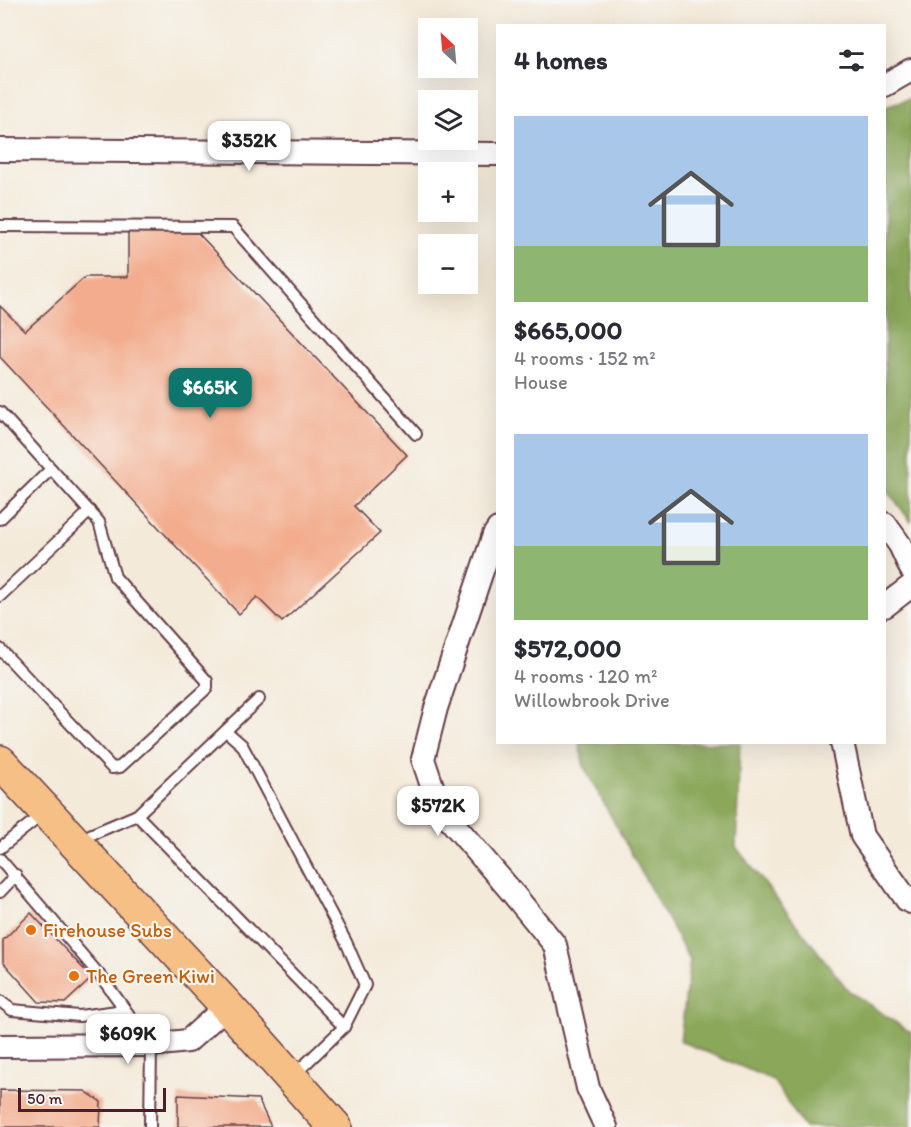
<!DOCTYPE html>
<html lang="en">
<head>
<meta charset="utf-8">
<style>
	:root { --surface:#fff; --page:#f7f7f7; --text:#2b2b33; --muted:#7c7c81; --accent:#0f766e }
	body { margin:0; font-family:Itim,sans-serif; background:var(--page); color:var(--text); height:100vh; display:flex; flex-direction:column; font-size:22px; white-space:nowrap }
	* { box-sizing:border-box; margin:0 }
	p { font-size:20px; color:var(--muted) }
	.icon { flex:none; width:33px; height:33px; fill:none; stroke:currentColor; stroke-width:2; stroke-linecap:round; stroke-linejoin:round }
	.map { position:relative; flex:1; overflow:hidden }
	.sheet { position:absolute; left:496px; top:24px; width:390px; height:720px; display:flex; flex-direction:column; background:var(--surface); border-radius:0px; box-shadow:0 6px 24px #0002 }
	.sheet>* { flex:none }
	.needle { width:39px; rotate:334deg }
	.buttons { position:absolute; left:418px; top:18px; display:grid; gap:12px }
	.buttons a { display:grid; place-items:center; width:60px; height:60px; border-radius:0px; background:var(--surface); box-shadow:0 6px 24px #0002; font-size:30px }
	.scale { position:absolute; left:18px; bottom:15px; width:148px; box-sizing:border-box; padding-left:6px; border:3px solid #4a1f2b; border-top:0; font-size:16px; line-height:21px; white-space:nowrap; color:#4a1f2b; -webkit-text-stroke:4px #f6f6f2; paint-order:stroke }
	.price { position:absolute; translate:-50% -51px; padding:0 14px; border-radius:12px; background:#fff; color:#222; font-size:20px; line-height:39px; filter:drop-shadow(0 2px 3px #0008) }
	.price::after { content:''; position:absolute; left:50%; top:36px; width:18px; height:14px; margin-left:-9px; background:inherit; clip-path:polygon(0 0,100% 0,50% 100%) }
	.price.on { background:var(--accent); color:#fff }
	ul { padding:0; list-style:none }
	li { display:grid; align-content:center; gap:12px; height:318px; padding:0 18px }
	li span { display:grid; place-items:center; height:186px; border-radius:0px; color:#555 }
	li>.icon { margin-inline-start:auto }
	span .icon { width:108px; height:108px; fill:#fffc; stroke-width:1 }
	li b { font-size:26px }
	h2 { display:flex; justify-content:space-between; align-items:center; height:72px; padding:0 18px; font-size:26px }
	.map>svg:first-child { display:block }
</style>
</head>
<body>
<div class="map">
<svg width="911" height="1127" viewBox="0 0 911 1127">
	<rect width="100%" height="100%" fill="#f6f6f2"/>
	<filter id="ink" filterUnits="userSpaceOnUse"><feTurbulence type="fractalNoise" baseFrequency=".0167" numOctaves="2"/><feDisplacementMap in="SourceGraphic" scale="12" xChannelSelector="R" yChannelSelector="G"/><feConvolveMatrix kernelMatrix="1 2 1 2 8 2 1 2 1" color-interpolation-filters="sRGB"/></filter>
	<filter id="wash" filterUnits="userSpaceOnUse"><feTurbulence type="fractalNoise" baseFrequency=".008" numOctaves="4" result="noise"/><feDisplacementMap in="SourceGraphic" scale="24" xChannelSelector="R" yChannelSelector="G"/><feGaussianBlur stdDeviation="1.35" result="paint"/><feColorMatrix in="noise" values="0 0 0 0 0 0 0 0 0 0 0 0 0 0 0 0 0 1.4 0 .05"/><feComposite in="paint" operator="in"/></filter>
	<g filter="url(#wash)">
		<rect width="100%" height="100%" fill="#f4eada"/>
		<!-- forest -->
		<g fill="#8aa75a" stroke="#6a6342" stroke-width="1.5">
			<path d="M911,98V522L885,487V106Z"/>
			<path d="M579,743H740L736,847L848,990L911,1033V1127H804L773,1080L680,1041L690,961L584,767Z"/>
		</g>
		<g id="blocks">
			<!-- building -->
			<g fill="#f3ad8e">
				<path d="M128,230L198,233L407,455L354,506L380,533L282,622L257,597L239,614L0,357V306L25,331L85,277H128Z"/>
				<path d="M31,913L92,978L65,1003L39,1002L3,962V940Z"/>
				<path d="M0,1090L85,1091L101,1102L100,1127H0Z"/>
				<path d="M178,1095L258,1099L271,1127H178Z"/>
			</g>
		</g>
	</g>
	<g filter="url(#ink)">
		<use href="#blocks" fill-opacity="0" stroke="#643d45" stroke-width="1.5"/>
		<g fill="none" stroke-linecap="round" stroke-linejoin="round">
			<!-- service casing -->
			<g stroke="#643d45" stroke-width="14">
				<g id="service">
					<path d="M0,226L233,227L416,434"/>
					<path d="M0,412L99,522L115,577L207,681V688L120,767L112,768L0,649"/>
					<path d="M0,519L51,469"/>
					<path d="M0,596L90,511"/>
					<path d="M226,731L242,745L346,942L365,985L344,1027"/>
					<path d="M137,815L344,1027L294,1075"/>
					<path d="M78,840L137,815L259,699"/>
					<path d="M0,848L44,813"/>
					<path d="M0,859L102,978L151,1045L150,1127"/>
					<path d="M0,892L16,875"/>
					<path d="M0,1001L12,1010L79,1016L125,1010"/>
				</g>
			</g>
			<!-- minor casing -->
			<g stroke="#643d45" stroke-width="26">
				<g id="minor">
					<path d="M885,85L911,70"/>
					<path d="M0,150L498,154"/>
					<path d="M885,524L900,545L911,569"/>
					<path d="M498,529L494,535L436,708L423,759L439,807L511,891L555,945L588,1088L606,1127"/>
					<path d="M885,606L911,586"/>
					<path d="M842,742L862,836L907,900L911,902"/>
					<path d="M0,1046L151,1045L188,1041L227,1006"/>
				</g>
			</g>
			<!-- primary casing -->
			<g stroke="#643d45" stroke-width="36">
				<path id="primary" d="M0,762L227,1006L335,1127"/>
			</g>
			<!-- service -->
			<use href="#service" stroke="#fff" stroke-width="10"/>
			<!-- minor -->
			<use href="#minor" stroke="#fff" stroke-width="22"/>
			<!-- primary -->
			<use href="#primary" stroke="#f5bf86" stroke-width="33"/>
		</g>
	</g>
	<!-- markers -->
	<g fill="#e8710a" stroke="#f6f6f2" stroke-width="2">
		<circle cx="31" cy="930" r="6"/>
		<circle cx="74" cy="976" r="6"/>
	</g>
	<g text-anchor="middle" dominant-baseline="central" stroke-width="4.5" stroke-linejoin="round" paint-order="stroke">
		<!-- food labels -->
		<g font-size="20" fill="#c56008" stroke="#f6f6f2" text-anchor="start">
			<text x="43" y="930">Firehouse Subs</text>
			<text x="86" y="976">The Green Kiwi</text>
		</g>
	</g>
</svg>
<div class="buttons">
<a><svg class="needle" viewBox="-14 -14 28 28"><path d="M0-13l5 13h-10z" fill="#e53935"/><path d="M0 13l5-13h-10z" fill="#7c7c81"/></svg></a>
<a><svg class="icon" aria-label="layers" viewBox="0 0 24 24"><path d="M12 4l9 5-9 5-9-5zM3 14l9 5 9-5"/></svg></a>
<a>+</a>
<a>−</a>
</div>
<div class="scale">50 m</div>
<b class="price" style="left:249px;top:172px">$352K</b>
<b class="price on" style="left:210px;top:419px">$665K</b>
<b class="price" style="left:438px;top:837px">$572K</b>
<b class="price" style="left:128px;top:1065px">$609K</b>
<section class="sheet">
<h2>4 homes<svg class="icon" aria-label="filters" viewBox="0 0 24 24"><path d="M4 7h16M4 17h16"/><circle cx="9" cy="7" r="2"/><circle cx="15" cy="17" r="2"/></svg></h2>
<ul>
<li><span style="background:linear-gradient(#a9c7e8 70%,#8fb573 0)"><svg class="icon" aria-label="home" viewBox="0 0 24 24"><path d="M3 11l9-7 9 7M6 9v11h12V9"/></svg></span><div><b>$665,000</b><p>4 rooms · 152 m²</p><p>House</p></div></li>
<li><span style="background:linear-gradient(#a9c7e8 60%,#8fb573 0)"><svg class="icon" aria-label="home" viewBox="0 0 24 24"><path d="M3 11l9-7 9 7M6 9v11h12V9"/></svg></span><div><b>$572,000</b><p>4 rooms · 120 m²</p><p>Willowbrook Drive</p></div></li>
</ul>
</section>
</div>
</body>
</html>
